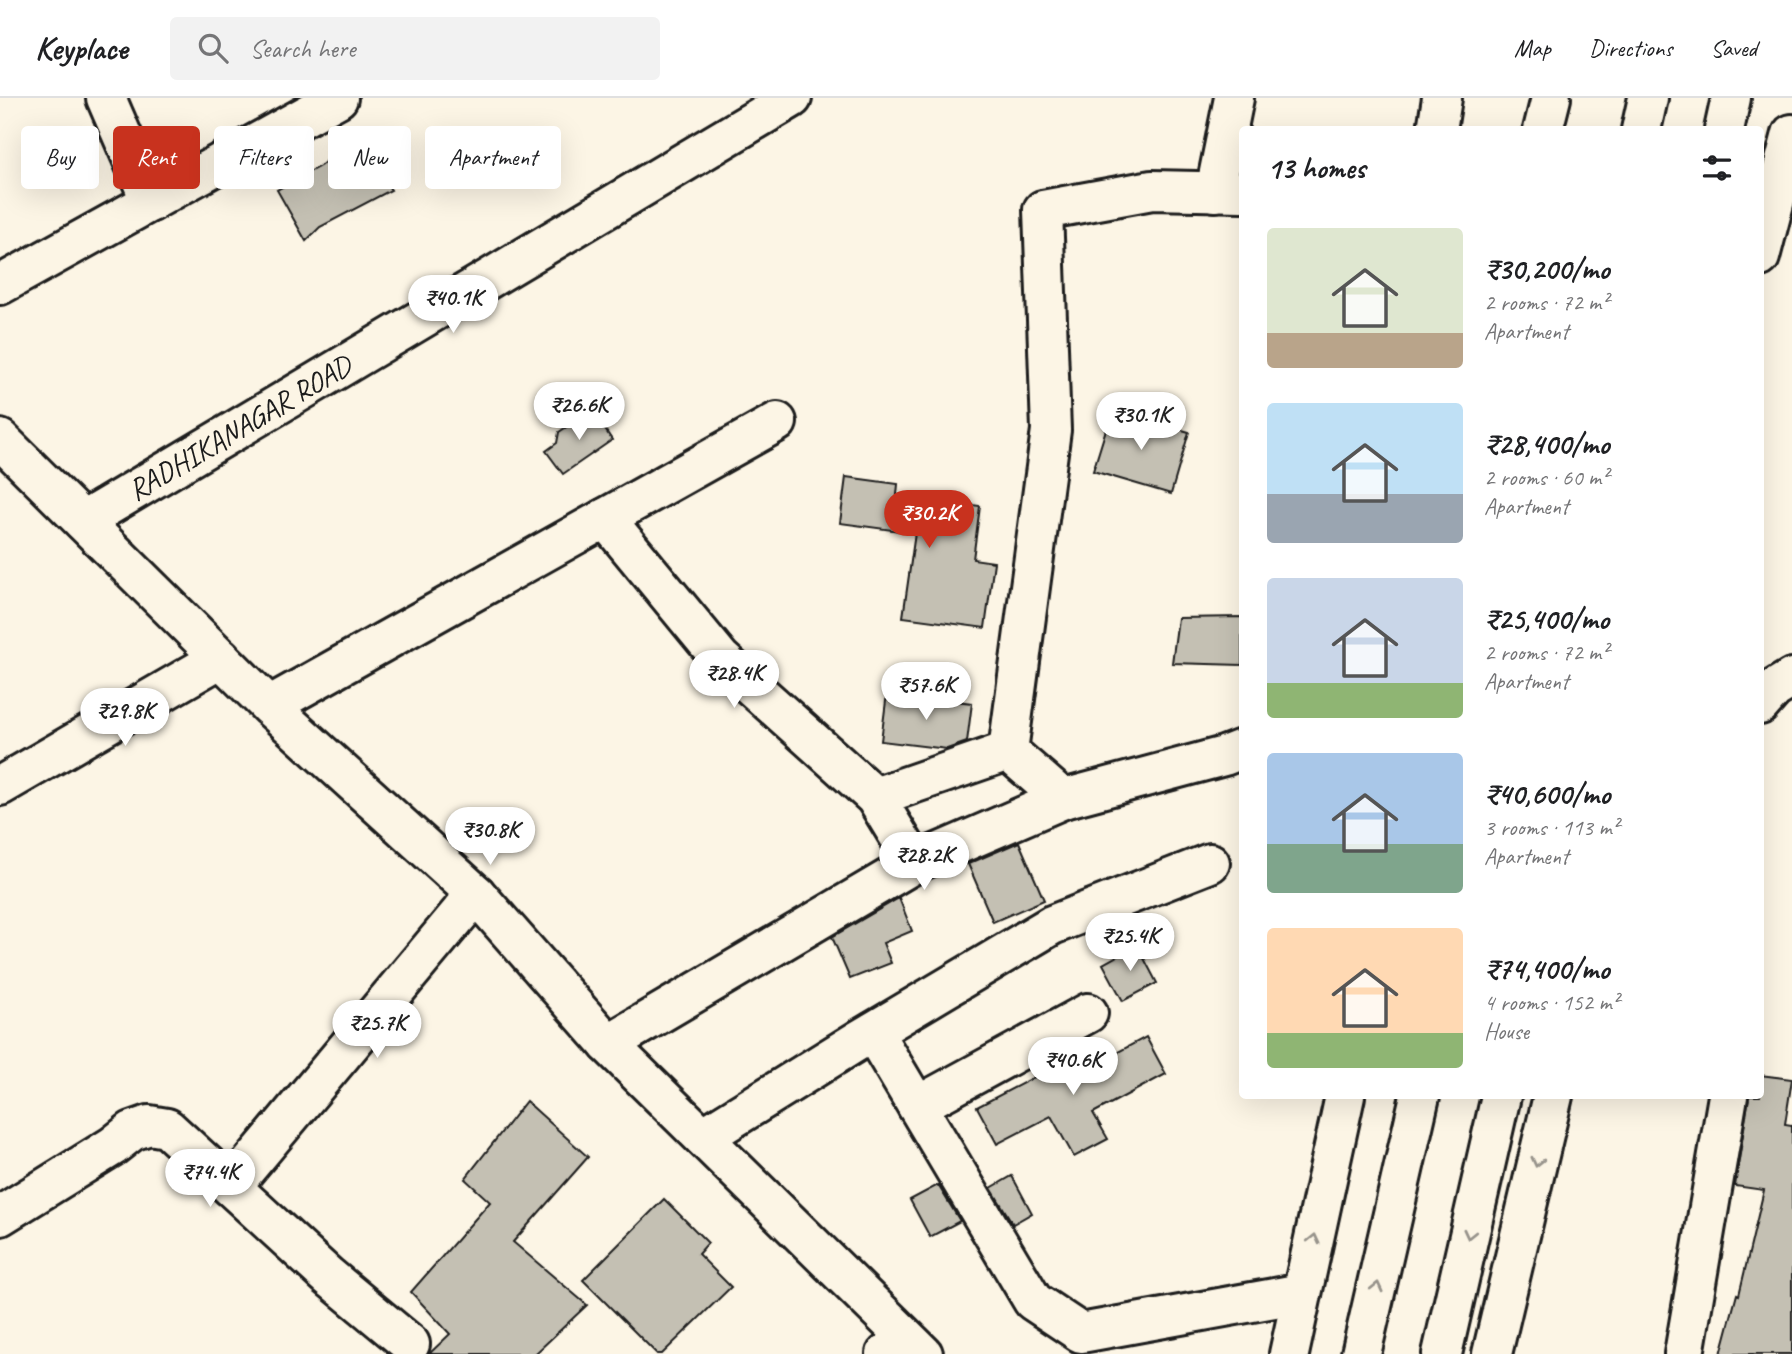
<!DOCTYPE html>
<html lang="en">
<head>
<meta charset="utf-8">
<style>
	:root { --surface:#fff; --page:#f2f2f2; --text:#202124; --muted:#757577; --line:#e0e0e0; --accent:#c8321e }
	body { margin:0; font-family:Caveat,sans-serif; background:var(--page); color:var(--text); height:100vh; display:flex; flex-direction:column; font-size:26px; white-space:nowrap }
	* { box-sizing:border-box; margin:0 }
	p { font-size:23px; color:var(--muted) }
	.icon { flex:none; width:38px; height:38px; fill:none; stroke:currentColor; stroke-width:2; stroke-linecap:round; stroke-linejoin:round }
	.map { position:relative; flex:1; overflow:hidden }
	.details { position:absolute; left:1239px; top:28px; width:525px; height:973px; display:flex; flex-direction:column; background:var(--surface); border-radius:7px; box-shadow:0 7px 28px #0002 }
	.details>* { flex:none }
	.guide { position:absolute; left:21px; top:28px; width:665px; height:63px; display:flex; gap:14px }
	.price { position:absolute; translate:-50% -60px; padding:0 16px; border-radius:24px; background:#fff; color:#222; font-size:23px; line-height:46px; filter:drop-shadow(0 2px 4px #0008) }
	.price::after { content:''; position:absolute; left:50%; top:42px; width:21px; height:16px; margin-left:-10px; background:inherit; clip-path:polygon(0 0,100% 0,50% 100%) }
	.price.on { background:var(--accent); color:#fff }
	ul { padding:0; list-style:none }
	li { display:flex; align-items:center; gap:21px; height:175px; padding:0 28px }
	li span { display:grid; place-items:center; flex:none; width:196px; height:140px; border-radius:7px; color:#555 }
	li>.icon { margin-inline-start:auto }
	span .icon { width:84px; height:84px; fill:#fffc; stroke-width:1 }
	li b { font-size:30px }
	h2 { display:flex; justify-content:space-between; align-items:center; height:84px; padding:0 28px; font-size:30px }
	.tag { padding:0 24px; border-radius:7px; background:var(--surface); box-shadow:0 7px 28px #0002; font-size:24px; line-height:63px }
	.tag.on { background:var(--accent); color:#fff }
	header { display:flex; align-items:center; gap:42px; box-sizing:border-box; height:98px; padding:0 35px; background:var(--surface); border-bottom:2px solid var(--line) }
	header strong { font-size:33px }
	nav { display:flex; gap:38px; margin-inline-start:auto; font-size:24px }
	.search { width:490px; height:63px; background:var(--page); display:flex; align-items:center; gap:18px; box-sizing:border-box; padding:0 24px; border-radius:7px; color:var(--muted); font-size:26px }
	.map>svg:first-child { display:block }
</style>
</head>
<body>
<header>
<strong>Keyplace</strong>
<div class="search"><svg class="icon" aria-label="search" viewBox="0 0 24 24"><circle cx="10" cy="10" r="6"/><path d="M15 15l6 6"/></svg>Search here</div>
<nav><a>Map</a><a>Directions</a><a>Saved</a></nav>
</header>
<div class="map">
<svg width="1792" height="1256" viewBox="0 0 1792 1256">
	<rect width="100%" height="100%" fill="#fcf5e5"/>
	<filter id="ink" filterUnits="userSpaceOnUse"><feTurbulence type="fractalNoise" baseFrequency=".0143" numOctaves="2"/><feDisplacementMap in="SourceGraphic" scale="14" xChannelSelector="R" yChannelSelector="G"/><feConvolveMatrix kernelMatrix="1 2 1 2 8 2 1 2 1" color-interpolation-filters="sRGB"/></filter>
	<g filter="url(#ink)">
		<!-- building -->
		<g fill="#c4c0b3" stroke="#1c1c1c" stroke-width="2">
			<path d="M355,41L391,92L320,129L306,143L277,92L320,68Z"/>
			<path d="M592,312L612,342L563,376L546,353L557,345L559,334Z"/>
			<path d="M1112,312L1189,334L1171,396L1093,373Z"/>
			<path d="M846,379L898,386L897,397L980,408L973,461L994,464L985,530L903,519L915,435L840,425Z"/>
			<path d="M1242,519V567L1172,565L1178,520Z"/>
			<path d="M887,595L972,605L967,644L947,651L881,643Z"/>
			<path d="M1019,744L1044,802L993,824L968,766Z"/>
			<path d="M899,800L912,833L883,845L891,865L850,881L832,839Z"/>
			<path d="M1137,847L1157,885L1123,903L1103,866Z"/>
			<path d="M1146,939L1166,976L1093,1015L1108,1041L1074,1059L1051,1018L997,1046L977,1009L1069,961L1077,976Z"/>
			<path d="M1760,977L1792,981L1785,1026L1792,1027V1256H1721L1737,1196L1739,1197L1764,1092L1735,1088L1749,998H1760Z"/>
			<path d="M526,1003L588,1059L513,1144L587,1207L535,1256H429L450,1236L411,1194L490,1104L465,1081Z"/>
			<path d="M1012,1078L1032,1115L1013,1126L991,1090Z"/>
			<path d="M938,1087L960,1123L930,1139L910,1102Z"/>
			<path d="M664,1101L708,1145L698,1156L731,1189L662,1256H657L583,1182Z"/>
		</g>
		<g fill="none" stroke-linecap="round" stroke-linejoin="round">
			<!-- street casing -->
			<g stroke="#1c1c1c" stroke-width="44">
				<g id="street">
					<path d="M106,0L151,104"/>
					<path d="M1437,32L1442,0"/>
					<path d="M1215,94L1234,0"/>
					<path d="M0,187L338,0"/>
					<path d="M605,420L721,561L875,699L915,765"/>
					<path id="s1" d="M83,423L792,0"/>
					<path d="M1760,607L1774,591L1792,580"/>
					<path d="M269,608L777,324"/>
					<path d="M0,688L221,560"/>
					<path d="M875,699L1008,653"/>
					<path d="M1063,701L1008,653L1051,332L1043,112L1152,92L1242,94"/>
					<path d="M873,934L1033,1203L1081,1235L1302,1195"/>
					<path d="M608,946L915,765L1063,701L1224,658L1242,651"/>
					<path d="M917,1008L1088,915"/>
					<path d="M703,1039L859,942L1052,827L1210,765"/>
					<path d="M231,1089L476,796"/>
					<path d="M0,1118L113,1048L132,1033L149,1027L167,1030L328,1178L410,1246"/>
					<path d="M886,1256L907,1242"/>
					<path d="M1684,1256L1728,998"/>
				</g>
			</g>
			<!-- secondary casing -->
			<g stroke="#1c1c1c" stroke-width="44">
				<g id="secondary">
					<path d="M1543,32L1551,0"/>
					<path d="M1760,159L1792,36"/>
					<path d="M0,341L269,608L476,796L608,946L923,1256"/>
					<path d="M1289,1256L1345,998"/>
					<path d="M1492,1256L1553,998"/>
				</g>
			</g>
			<!-- highway casing -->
			<g stroke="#1c1c1c" stroke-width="44">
				<g id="highway">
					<path d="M1641,32L1648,0"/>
					<path d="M1724,32L1731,0"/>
					<path d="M1361,1256L1420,998"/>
					<path d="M1442,1256L1501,998"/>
				</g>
			</g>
			<!-- street -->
			<use href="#street" stroke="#fcf5e5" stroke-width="38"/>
			<!-- secondary -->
			<use href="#secondary" stroke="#fcf5e5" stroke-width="38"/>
			<!-- highway -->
			<use href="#highway" stroke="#fcf5e5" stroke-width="38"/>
		</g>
		<!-- one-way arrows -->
		<defs><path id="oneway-chevron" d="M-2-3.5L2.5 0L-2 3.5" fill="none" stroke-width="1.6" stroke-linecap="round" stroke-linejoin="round" transform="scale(1.75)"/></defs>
		<g stroke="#97938b">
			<use href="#oneway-chevron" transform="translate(1537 1064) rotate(103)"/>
			<use href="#oneway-chevron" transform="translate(1469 1136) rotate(103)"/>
			<use href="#oneway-chevron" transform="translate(1314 1141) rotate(-77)"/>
			<use href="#oneway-chevron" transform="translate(1377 1189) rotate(-77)"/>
		</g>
	</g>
	<g text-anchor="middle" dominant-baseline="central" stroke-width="7" stroke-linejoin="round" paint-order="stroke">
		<!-- street labels -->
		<g font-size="30" fill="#1c1c1c" stroke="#fcf5e5">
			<text stroke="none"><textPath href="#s1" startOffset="182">RADHIKANAGAR ROAD</textPath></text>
		</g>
	</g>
</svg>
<b class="price" style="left:453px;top:237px">₹40.1K</b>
<b class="price" style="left:579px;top:344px">₹26.6K</b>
<b class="price" style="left:1141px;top:354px">₹30.1K</b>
<b class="price on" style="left:929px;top:452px">₹30.2K</b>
<b class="price" style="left:734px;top:612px">₹28.4K</b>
<b class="price" style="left:926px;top:624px">₹57.6K</b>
<b class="price" style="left:125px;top:650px">₹29.8K</b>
<b class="price" style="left:490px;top:769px">₹30.8K</b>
<b class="price" style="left:924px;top:794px">₹28.2K</b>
<b class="price" style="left:1130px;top:875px">₹25.4K</b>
<b class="price" style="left:377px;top:962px">₹25.7K</b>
<b class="price" style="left:1073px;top:999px">₹40.6K</b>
<b class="price" style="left:210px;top:1111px">₹74.4K</b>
<div class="guide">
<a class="tag">Buy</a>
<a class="tag on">Rent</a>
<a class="tag">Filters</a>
<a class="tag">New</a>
<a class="tag">Apartment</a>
</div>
<section class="details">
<h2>13 homes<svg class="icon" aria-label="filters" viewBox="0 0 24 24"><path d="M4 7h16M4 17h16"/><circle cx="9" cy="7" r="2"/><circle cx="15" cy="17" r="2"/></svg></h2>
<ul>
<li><span style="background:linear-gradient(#dfe7d0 75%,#b9a48a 0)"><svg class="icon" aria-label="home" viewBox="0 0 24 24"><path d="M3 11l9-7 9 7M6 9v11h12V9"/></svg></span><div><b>₹30,200/mo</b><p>2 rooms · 72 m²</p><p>Apartment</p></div></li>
<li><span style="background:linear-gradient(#bfe0f5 65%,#9aa5b1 0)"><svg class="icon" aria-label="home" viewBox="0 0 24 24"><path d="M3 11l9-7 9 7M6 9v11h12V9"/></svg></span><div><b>₹28,400/mo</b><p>2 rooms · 60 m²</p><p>Apartment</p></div></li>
<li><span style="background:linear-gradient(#c9d6e8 75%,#8fb573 0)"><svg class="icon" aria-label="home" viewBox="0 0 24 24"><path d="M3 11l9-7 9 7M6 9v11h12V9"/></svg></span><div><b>₹25,400/mo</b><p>2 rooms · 72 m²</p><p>Apartment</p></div></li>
<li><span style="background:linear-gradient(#a9c7e8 65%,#7fa58c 0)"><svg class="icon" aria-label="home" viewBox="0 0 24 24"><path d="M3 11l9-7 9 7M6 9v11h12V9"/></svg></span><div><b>₹40,600/mo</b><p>3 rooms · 113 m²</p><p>Apartment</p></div></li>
<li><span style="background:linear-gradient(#ffd9b3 75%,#8fb573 0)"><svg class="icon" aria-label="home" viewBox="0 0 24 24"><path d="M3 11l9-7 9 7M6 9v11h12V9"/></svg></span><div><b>₹74,400/mo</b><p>4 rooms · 152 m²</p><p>House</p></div></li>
</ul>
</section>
</div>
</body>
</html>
